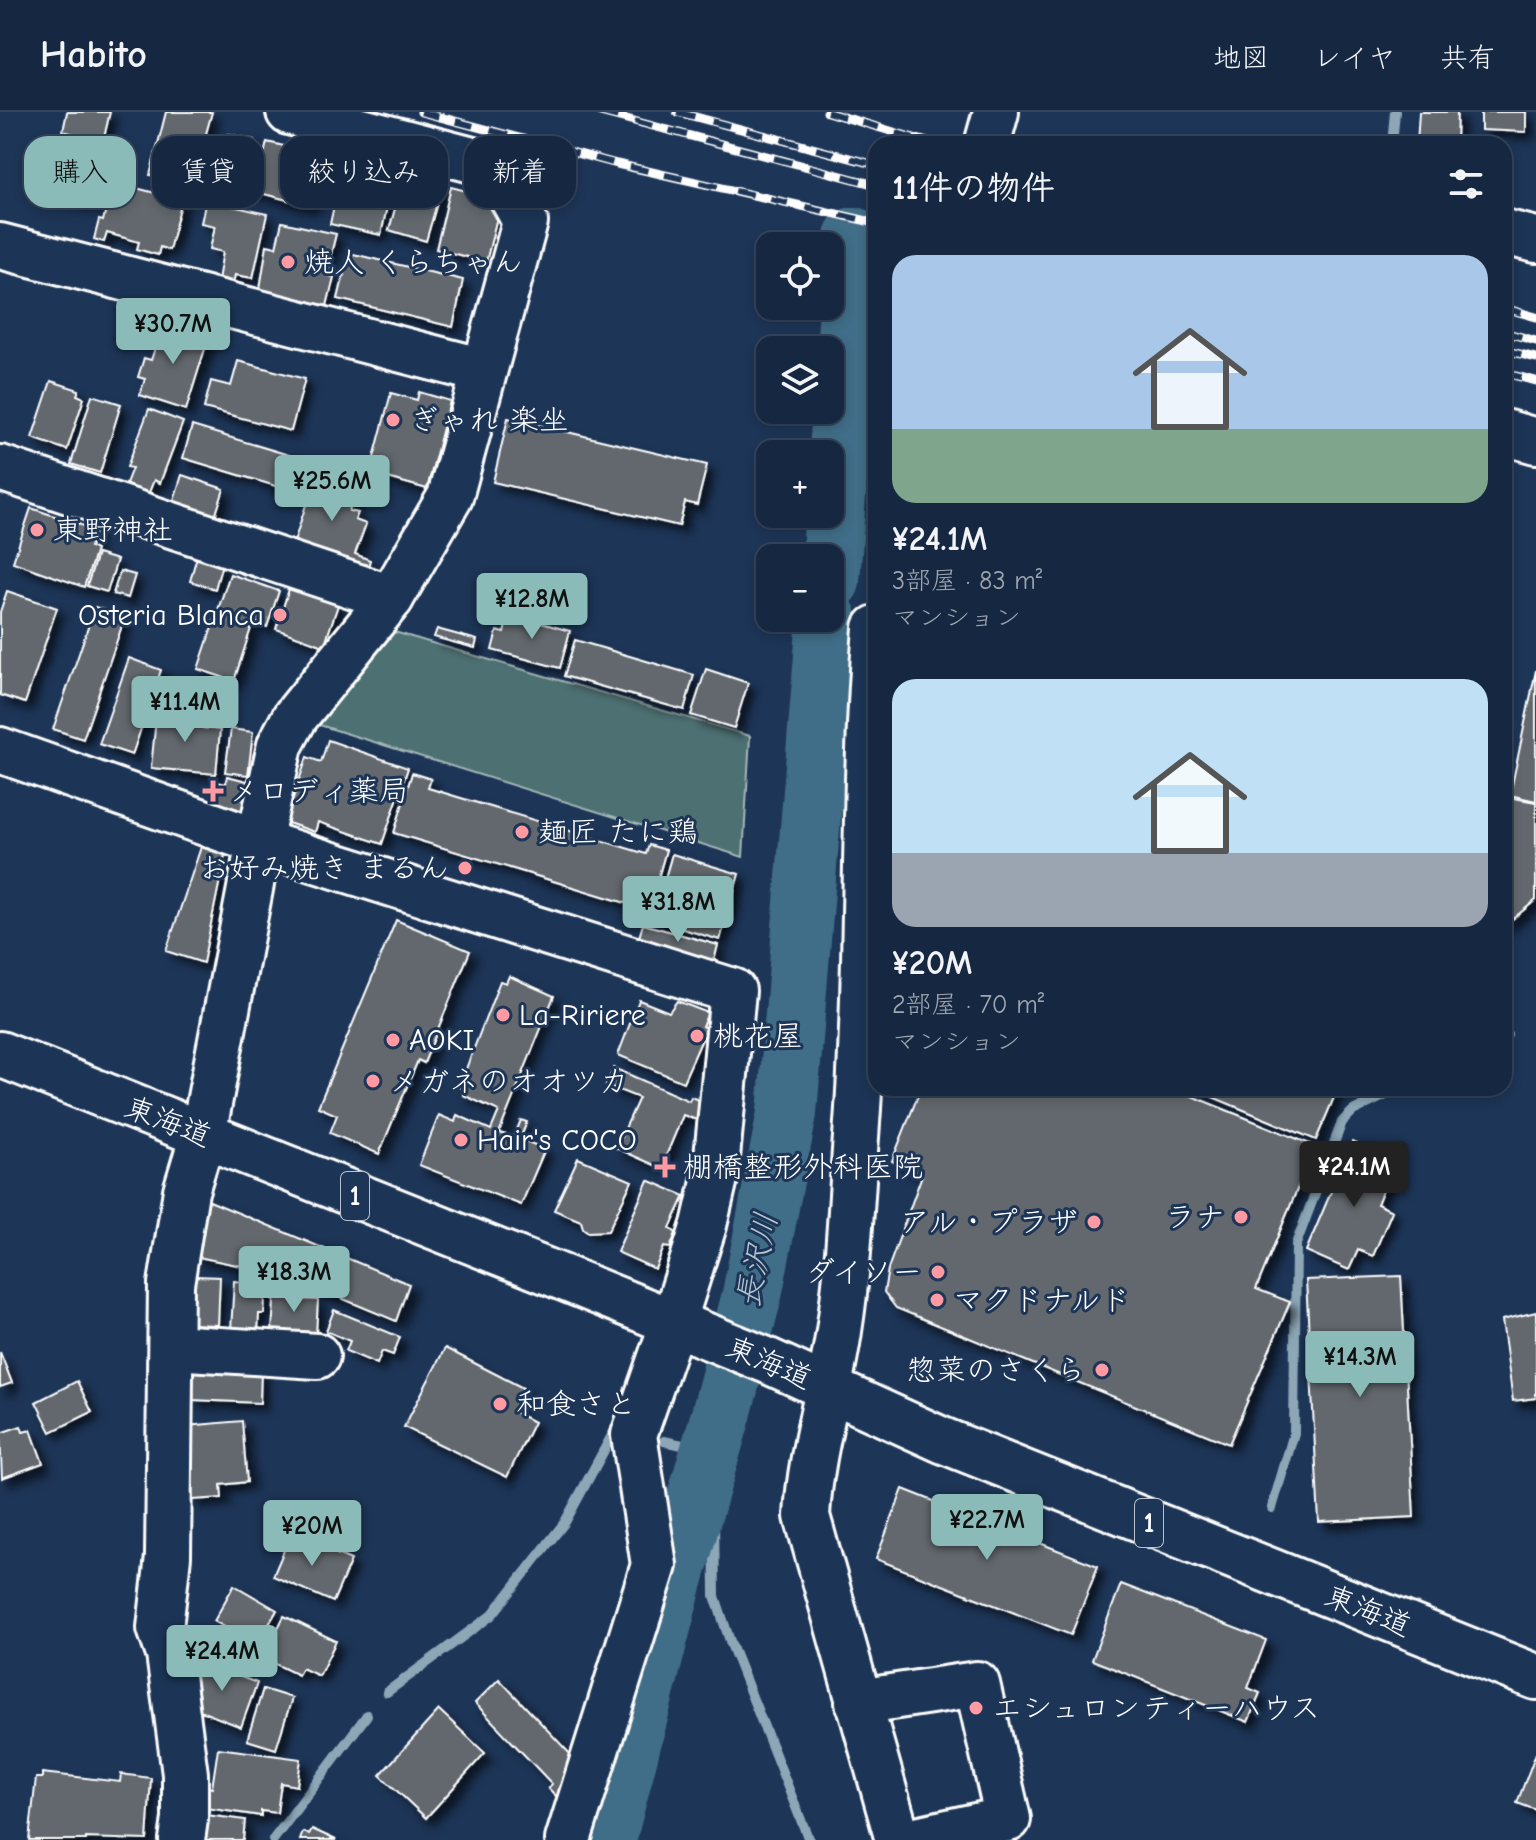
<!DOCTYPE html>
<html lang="ja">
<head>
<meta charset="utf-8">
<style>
	:root { --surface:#162841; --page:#1f3048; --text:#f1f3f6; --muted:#9ea6b1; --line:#35445a; --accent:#8bbbb9 }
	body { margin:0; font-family:"Comic Neue","Klee One",sans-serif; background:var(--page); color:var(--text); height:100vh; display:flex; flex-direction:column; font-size:30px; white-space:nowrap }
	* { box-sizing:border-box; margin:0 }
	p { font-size:26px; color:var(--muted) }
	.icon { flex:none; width:44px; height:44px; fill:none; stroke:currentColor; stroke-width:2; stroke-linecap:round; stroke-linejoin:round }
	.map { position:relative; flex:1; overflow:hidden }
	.sheet { position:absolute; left:868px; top:24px; width:644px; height:960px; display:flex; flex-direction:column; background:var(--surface); border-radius:24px; box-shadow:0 4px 12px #0003,0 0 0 2px var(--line) }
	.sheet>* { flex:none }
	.top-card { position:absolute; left:24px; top:24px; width:724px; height:72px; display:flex; gap:16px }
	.tools { position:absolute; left:756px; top:120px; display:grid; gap:16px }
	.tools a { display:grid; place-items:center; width:88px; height:88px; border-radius:16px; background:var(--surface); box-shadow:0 4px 12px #0003,0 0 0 2px var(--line); font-size:40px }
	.price { position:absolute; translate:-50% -68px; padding:0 18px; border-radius:8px; background:var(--accent); color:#111; font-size:26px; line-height:52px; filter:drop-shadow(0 2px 4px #0008) }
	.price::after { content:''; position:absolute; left:50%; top:48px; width:24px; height:18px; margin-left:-12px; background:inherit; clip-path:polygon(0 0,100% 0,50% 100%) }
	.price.on { background:#222; color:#fff }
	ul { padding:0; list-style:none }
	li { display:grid; align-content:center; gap:16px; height:424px; padding:0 24px }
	li span { display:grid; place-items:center; height:248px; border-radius:24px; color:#555 }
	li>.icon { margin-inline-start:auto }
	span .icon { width:144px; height:144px; fill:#fffc; stroke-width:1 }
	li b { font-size:34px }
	h2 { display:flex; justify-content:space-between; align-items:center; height:96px; padding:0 24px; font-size:34px }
	.chip { padding:0 28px; border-radius:24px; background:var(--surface); box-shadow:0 4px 12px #0003,0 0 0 2px var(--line); font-size:28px; line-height:72px }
	.chip.on { background:var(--accent); color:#111 }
	header { display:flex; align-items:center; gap:48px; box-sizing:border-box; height:112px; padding:0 40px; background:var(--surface); border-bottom:2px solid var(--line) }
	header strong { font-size:38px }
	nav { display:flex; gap:44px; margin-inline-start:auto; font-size:28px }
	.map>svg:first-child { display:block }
</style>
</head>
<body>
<header>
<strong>Habito</strong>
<nav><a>地図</a><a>レイヤ</a><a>共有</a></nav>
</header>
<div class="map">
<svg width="1536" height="1728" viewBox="0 0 1536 1728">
	<defs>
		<filter id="shadow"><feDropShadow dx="7" dy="7" stdDeviation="4" flood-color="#0009"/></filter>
	</defs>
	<rect width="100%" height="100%" fill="#1d3557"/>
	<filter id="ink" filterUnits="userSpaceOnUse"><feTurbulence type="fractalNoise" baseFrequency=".0125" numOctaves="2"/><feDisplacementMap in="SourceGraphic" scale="16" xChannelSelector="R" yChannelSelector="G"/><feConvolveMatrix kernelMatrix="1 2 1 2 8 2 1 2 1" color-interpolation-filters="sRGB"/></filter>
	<g filter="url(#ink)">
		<!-- green -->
		<path fill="#4d7072" stroke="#a6b8b8" stroke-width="2" d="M391,519L750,624L743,745L313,611Z"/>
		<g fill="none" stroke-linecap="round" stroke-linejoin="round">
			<!-- stream -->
			<g stroke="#8da7b7" stroke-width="10">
				<path d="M1392,32L1395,0"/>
				<path d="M1504,919L1507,923L1504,924"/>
				<path d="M664,1329L710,1339"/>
				<path d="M707,1349L714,1403L715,1484L731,1532L809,1728"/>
				<path d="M1272,1396L1294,1321L1296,1132L1342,1010L1353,999L1400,976"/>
				<path d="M387,1580L492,1503L565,1410L616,1316"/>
				<path d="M273,1728L367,1603"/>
			</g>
			<!-- river -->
			<g stroke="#416d87" stroke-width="60">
				<path d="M830,469L854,125"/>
				<path d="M606,1728L672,1472L721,1303L752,1183L787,1001L827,506"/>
			</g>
		</g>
		<!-- building -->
		<g fill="#62676d" stroke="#fff" stroke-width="2" filter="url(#shadow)">
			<path d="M67,0H110L103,30L63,19Z"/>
			<path d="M166,0H212L204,29L213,32L208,51L205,50L198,75L150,63Z"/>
			<path d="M1419,0H1457L1456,32H1417Z"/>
			<path d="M1481,0H1526V20L1481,18Z"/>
			<path d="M229,22L254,28L250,43L263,47L267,30L284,34L280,51L294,55L298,42L323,48L311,94L217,70Z"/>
			<path d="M408,51L433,58L429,70L442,74L426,129L389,118Z"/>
			<path d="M113,70L182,88L169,138L160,135L158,143L137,137L139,130L107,121L104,130L94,127L99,108L103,109Z"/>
			<path d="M65,71L102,80L99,94L61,85Z"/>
			<path d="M338,75L389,85L381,123L330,112Z"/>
			<path d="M451,75L482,83L497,105L486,150L436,137Z"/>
			<path d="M206,88L267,102L253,166L235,163L233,171L218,168L223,140L210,137L215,114L201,111Z"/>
			<path d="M282,110L336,122L330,146L325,145L323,154L331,155L328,164L334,165L326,198L259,183L267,133L276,135Z"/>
			<path d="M349,141L463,168L453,215L338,187Z"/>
			<path d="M164,209L209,224L186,298L140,283L145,267L138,265L144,246L151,248Z"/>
			<path d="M238,249L305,267L291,319L204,296L211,269L231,274Z"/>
			<path d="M51,269L79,278L77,283L84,286L67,338L32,326Z"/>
			<path d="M419,280L450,289L427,377L370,361L391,281L417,288Z"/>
			<path d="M92,283L121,292L100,361L71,352Z"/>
			<path d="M149,297L183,310L160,371L154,368L148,383L125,374L132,356L127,355Z"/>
			<path d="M508,306L707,353L697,393L685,390L679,414L493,370Z"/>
			<path d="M192,314L312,350L302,382L183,346Z"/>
			<path d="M182,363L224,377L214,408L172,394Z"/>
			<path d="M334,363L358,371L349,399L358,401L355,408L366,412L355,442L370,448L367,458L293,433L314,368L330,373Z"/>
			<path d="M31,396L96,418L90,435L96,438L84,475L13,450Z"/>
			<path d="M97,442L117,448L107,480L87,474Z"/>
			<path d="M197,444L222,452L215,477L190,469Z"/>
			<path d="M120,459L135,463L128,486L113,482Z"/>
			<path d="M230,462L279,479L267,515L253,510L234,569L198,557Z"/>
			<path d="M290,474L339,490L324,534L276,517Z"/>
			<path d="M7,479L57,496L25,591L0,583V500Z"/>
			<path d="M95,495L125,505L83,627L53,617Z"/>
			<path d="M509,502L570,519L560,556L492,538L497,519L504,521Z"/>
			<path d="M437,517L477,528L475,536L434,525Z"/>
			<path d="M575,528L694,563L684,598L564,564Z"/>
			<path d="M129,546L161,558L132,643L99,632Z"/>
			<path d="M706,557L748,571L734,616L691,603Z"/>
			<path d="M1536,558V689L1510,683Z"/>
			<path d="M162,598L204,603L203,616L220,618L216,662L151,656L156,607H161Z"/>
			<path d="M231,617L253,620L248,663L225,660Z"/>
			<path d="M328,628L408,656L382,732L318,710L315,720L285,710L307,645L321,650Z"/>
			<path d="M412,661L431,667L428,676L646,742L649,733L666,738L649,798L394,721Z"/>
			<path d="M227,664L251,670L247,693L238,701L213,693L217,670L226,672Z"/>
			<path d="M1508,685L1536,690V788L1504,814V702Z"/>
			<path d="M201,735L225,743L203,851L166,839Z"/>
			<path d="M672,742L739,762L720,828L653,808Z"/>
			<path d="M396,808L470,839L424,951L418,948L379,1042L330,1021L337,1003L318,995Z"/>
			<path d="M643,812L718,833L713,853L637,832Z"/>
			<path d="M509,864L554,884L499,1021L514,1025L521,1008L527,1010L520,1027L545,1037L521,1093L419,1053L439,1003L455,1010L457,1003L491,1018L499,999L463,983L464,977L459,975L500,869L506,871Z"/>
			<path d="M639,888L669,900L677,889L708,901L702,914L707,916L683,970L618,943Z"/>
			<path d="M614,956L689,989L691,985L704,990L697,1008L683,1003L661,1056L616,1036L639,986L606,973Z"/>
			<path d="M921,976H1172L1315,1034L1256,1177L1290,1190L1229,1332L896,1196L884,1180L888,1157L922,1063L892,1049Z"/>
			<path d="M1191,976H1338L1316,1028Z"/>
			<path d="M1352,1030L1395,1048L1377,1092L1392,1099L1373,1144L1358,1138L1349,1158L1306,1139Z"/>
			<path d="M578,1046L632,1069L608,1119L588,1120L583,1116L581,1109L554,1098Z"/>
			<path d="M648,1068L685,1084L670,1116L676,1121L670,1136L664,1135L655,1157L617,1140Z"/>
			<path d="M200,1085L409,1172L396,1209L286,1163L193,1144Z"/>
			<path d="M195,1164L220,1165L218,1213L188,1212L189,1176H195Z"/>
			<path d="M1401,1164L1414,1405L1319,1410L1306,1168Z"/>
			<path d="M234,1169L266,1173L264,1202H259L258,1220L231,1218Z"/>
			<path d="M275,1177L294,1179V1187L318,1188L316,1222L272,1219Z"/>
			<path d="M334,1198L400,1225L393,1243L382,1239L377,1252L346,1239L350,1229L326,1219Z"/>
			<path d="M1536,1200V1286L1513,1289L1502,1208Z"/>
			<path d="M445,1236L523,1276L513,1299L534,1310L507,1365L404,1315Z"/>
			<path d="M0,1240L12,1271L0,1275Z"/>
			<path d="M193,1255L261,1259L260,1291L192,1288Z"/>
			<path d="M77,1269L92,1300L51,1320L36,1290Z"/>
			<path d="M242,1309L247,1370L221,1373L222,1386L193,1388L186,1314Z"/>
			<path d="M21,1314L23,1320L31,1318L43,1351L2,1366L0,1321Z"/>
			<path d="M903,1377L1098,1454L1071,1523L876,1447Z"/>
			<path d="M291,1422L351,1448L333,1490L273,1464Z"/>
			<path d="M1121,1472L1266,1528L1248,1576L1260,1581L1248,1610L1092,1548Z"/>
			<path d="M234,1473L277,1498L257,1533L214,1509Z"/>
			<path d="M284,1504L336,1529L319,1564L302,1556L298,1563L263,1546Z"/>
			<path d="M199,1549L257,1571L241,1615L198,1598L189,1576Z"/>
			<path d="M499,1567L574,1646L572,1671L557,1685L548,1676L552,1672L475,1591Z"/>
			<path d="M263,1577L292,1586L276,1637L247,1628Z"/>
			<path d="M439,1598L485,1641L426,1706L380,1663Z"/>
			<path d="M218,1636L301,1647L297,1674L281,1671L277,1701L261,1699V1704L206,1696L209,1675L212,1676Z"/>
			<path d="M1536,1641V1698L1517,1691Z"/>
			<path d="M42,1661L120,1670L121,1662L151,1666L147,1728L86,1726V1728H29L36,1666H42Z"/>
			<path d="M206,1703L245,1708L243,1728H203Z"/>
			<path d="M312,1717L336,1728H300L303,1720L309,1722Z"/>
		</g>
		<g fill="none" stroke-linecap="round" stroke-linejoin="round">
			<!-- minor casing -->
			<g stroke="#fff" stroke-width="50">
				<g id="minor">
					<path d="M988,29L996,0"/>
					<path d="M1504,120L1536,128"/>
					<path d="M0,134L484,259"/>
					<path d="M1504,320L1536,329"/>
					<path d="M0,356L391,486"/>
					<path d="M876,516C862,686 869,856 856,1025C851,1090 849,1155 839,1219C830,1281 810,1342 807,1404L898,1728"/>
					<path d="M0,638L259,730L733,879L715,1066L704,1113L673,1211L634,1323L654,1453L568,1728"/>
					<path d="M171,1235L317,1244"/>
					<path d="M858,1590L977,1572L1008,1707L912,1728"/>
					<path d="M182,1728L185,1707V1662L169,1542L160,1516L168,1444L171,1172L186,1079L203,1023L259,730L280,633L295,605L391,486L450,385L525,110C514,87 501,64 480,50L289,0"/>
				</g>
			</g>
			<!-- highway casing -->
			<g stroke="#fff" stroke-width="50">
				<path id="highway" d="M0,942L569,1168L766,1248L942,1328L1536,1565"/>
			</g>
			<!-- minor -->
			<use href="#minor" stroke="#1d3557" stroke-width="44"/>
			<!-- highway -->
			<use href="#highway" stroke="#1d3557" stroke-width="44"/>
			<!-- rail casing -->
			<g stroke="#fff" stroke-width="9">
				<g id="rail">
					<path d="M421,0L617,52L876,111"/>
					<path d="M600,0L876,73"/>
					<path d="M677,0L876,53"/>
					<path d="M827,0L934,32"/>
					<path d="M1504,196L1536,205"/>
					<path d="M1504,220L1536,229"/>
					<path d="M1504,238L1536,246"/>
					<path d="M1504,261L1536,269"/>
				</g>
			</g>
			<!-- rail -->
			<use href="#rail" stroke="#1d3557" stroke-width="6" stroke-dasharray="18" stroke-linecap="butt"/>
		</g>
	</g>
	<!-- markers -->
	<g fill="#ff9aa2" stroke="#1d3557" stroke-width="3">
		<circle cx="288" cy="150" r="8"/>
		<circle cx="393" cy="308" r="8"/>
		<circle cx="37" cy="418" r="8"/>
		<circle cx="280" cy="503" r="8"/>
		<path d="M209 667h8v8h8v8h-8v8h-8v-8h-8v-8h8z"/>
		<circle cx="522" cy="720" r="8"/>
		<circle cx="465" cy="756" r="8"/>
		<circle cx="503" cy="903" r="8"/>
		<circle cx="697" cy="924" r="8"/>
		<circle cx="393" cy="928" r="8"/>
		<circle cx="373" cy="969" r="8"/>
		<circle cx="461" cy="1028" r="8"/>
		<path d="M661 1043h8v8h8v8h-8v8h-8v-8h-8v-8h8z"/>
		<circle cx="1241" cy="1105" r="8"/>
		<circle cx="1094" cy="1110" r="8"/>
		<circle cx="938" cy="1160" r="8"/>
		<circle cx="937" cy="1188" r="8"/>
		<circle cx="1102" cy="1258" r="8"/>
		<circle cx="500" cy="1292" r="8"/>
		<circle cx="976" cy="1596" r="8"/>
	</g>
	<g text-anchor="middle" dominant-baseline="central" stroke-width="6" stroke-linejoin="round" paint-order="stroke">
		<!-- shield labels -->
		<g fill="#1d3557" stroke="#bbc2cd" stroke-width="2">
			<rect x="341" y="1060" width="28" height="48" rx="6"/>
			<rect x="1135" y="1387" width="28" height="48" rx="6"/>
		</g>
		<g font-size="28" font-weight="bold" fill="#fff">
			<text x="355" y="1084">1</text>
			<text x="1149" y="1411">1</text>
		</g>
		<!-- poi labels -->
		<g font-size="30" fill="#fff" stroke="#1d3557" text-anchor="start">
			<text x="304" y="150">焼人 くらちゃん</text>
			<text x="409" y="308">ぎゃれ 楽坐</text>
			<text x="53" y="418">東野神社</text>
			<text x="264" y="503" text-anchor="end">Osteria Blanca</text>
			<text x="229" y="679">メロディ薬局</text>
			<text x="538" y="720">麺匠 たに鶏</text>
			<text x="449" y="756" text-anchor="end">お好み焼き まるん</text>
			<text x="519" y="903">La-Ririere</text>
			<text x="713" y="924">桃花屋</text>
			<text x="409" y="928">AOKI</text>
			<text x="389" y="969">メガネのオオツカ</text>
			<text x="477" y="1028">Hair's COCO</text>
			<text x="683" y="1055">棚橋整形外科医院</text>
			<text x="1225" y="1105" text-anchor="end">ラナ</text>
			<text x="1078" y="1110" text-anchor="end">アル・プラザ</text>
			<text x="922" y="1160" text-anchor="end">ダイソー</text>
			<text x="953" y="1188">マクドナルド</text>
			<text x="1086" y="1258" text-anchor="end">惣菜のさくら</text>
			<text x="516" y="1292">和食さと</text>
			<text x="992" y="1596">エシュロンティーハウス</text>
		</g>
		<!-- street labels -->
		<g font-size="30" fill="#fff" stroke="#1d3557">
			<text transform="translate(168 1010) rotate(21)">東海道</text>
			<text transform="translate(769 1251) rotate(23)">東海道</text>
			<text transform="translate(1368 1499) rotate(22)">東海道</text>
		</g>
		<!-- water labels -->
		<g font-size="32" font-style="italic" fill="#b3c5cf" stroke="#1d3557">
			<text transform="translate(757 1148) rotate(-78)">長沢川</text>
		</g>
	</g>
</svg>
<div class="tools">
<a><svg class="icon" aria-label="locate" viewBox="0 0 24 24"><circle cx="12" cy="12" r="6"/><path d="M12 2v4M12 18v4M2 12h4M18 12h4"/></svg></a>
<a><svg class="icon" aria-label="layers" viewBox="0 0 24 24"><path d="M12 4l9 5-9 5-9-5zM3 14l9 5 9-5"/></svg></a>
<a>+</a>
<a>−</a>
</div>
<b class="price" style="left:173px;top:254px">¥30.7M</b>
<b class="price" style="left:332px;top:411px">¥25.6M</b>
<b class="price" style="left:532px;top:529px">¥12.8M</b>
<b class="price" style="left:185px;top:632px">¥11.4M</b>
<b class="price" style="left:678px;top:832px">¥31.8M</b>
<b class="price on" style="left:1354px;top:1097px">¥24.1M</b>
<b class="price" style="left:294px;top:1202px">¥18.3M</b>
<b class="price" style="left:1360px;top:1287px">¥14.3M</b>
<b class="price" style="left:987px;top:1450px">¥22.7M</b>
<b class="price" style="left:312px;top:1456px">¥20M</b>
<b class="price" style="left:222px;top:1581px">¥24.4M</b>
<div class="top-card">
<a class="chip on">購入</a>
<a class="chip">賃貸</a>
<a class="chip">絞り込み</a>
<a class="chip">新着</a>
</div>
<section class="sheet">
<h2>11件の物件<svg class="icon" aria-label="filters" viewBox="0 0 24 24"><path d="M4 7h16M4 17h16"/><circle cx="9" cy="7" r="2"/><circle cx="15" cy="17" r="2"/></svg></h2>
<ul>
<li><span style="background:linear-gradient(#a9c7e8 70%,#7fa58c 0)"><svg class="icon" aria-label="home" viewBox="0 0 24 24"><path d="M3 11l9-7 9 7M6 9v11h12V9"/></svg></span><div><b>¥24.1M</b><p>3部屋 · 83 m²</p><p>マンション</p></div></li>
<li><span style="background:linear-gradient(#bfe0f5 70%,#9aa5b1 0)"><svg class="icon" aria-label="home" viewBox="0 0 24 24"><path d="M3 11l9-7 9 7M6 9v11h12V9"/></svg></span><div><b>¥20M</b><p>2部屋 · 70 m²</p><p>マンション</p></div></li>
</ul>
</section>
</div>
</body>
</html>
